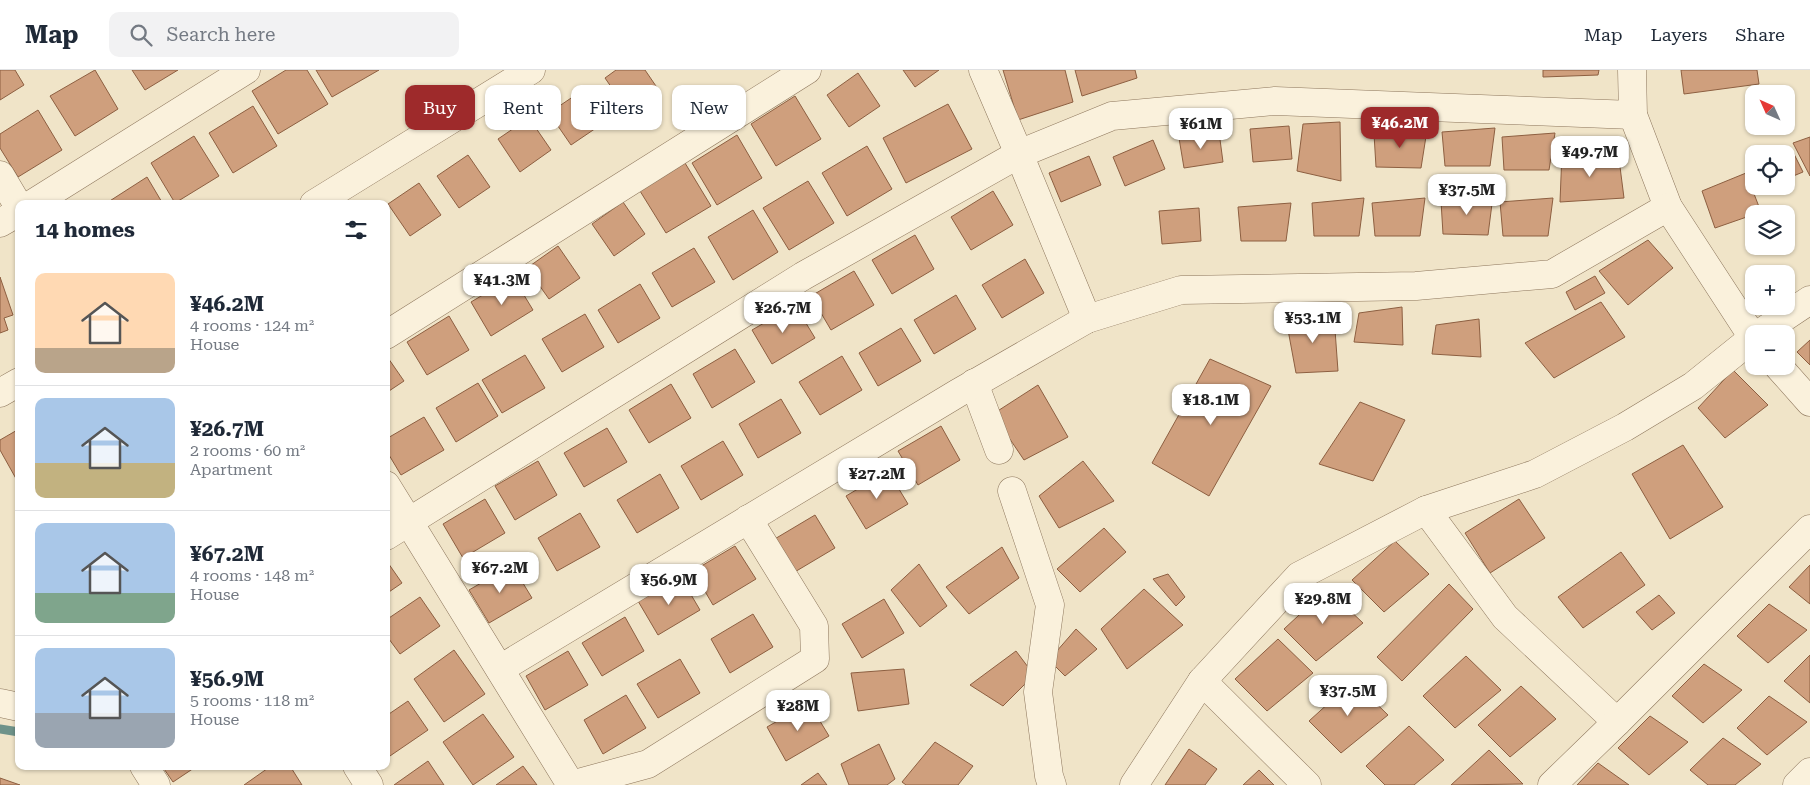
<!DOCTYPE html>
<html lang="en">
<head>
<meta charset="utf-8">
<style>
	:root { --surface:#fff; --page:#f2f2f3; --text:#1f2937; --muted:#747a83; --line:#e0e1e3; --accent:#9e2a2b }
	body { margin:0; font-family:"Roboto Serif",serif; background:var(--page); color:var(--text); height:100vh; display:flex; flex-direction:column; font-size:19px; white-space:nowrap }
	* { box-sizing:border-box; margin:0 }
	p { font-size:16px; color:var(--muted) }
	.icon { flex:none; width:28px; height:28px; fill:none; stroke:currentColor; stroke-width:2; stroke-linecap:round; stroke-linejoin:round }
	.map { position:relative; flex:1; overflow:hidden }
	.sheet { position:absolute; left:15px; top:130px; width:375px; height:570px; display:flex; flex-direction:column; background:var(--surface); border-radius:10px; box-shadow:0 1px 4px #0004 }
	.sheet>* { flex:none }
	.banner { position:absolute; left:405px; top:15px; width:475px; height:45px; display:flex; gap:10px }
	.needle { width:32px; rotate:315deg }
	.fabs { position:absolute; left:1745px; top:15px; display:grid; gap:10px }
	.fabs a { display:grid; place-items:center; width:50px; height:50px; border-radius:10px; background:var(--surface); box-shadow:0 1px 4px #0004; font-size:25px }
	.price { position:absolute; translate:-50% -42px; padding:0 11px; border-radius:10px; background:#fff; color:#222; font-size:16px; line-height:32px; filter:drop-shadow(0 1px 2px #0008) }
	.price::after { content:''; position:absolute; left:50%; top:30px; width:15px; height:11px; margin-left:-8px; background:inherit; clip-path:polygon(0 0,100% 0,50% 100%) }
	.price.current { background:var(--accent); color:#fff }
	ul { padding:0; list-style:none }
	li { display:flex; align-items:center; gap:15px; height:125px; padding:0 20px }
	li+li { border-top:1px solid var(--line) }
	li span { display:grid; place-items:center; flex:none; width:140px; height:100px; border-radius:10px; color:#555 }
	li>.icon { margin-inline-start:auto }
	span .icon { width:60px; height:60px; fill:#fffc; stroke-width:1 }
	li b { font-size:21px }
	h2 { display:flex; justify-content:space-between; align-items:center; height:60px; padding:0 20px; font-size:21px }
	.pill { padding:0 18px; border-radius:10px; background:var(--surface); box-shadow:0 1px 4px #0004; font-size:18px; line-height:45px }
	.pill.current { background:var(--accent); color:#fff }
	header { display:flex; align-items:center; gap:30px; box-sizing:border-box; height:70px; padding:0 25px; background:var(--surface); border-bottom:1px solid var(--line) }
	header strong { font-size:24px }
	nav { display:flex; gap:28px; margin-inline-start:auto; font-size:18px }
	.search { width:350px; height:45px; background:var(--page); display:flex; align-items:center; gap:12px; box-sizing:border-box; padding:0 18px; border-radius:10px; color:var(--muted); font-size:19px }
	.map>svg:first-child { display:block }
</style>
</head>
<body>
<header>
<strong>Map</strong>
<div class="search"><svg class="icon" aria-label="search" viewBox="0 0 24 24"><circle cx="10" cy="10" r="6"/><path d="M15 15l6 6"/></svg>Search here</div>
<nav><a>Map</a><a>Layers</a><a>Share</a></nav>
</header>
<div class="map">
<svg width="1810" height="715" viewBox="0 0 1810 715">
	<rect width="100%" height="100%" fill="#f0e4c8"/>
	<g fill="none" stroke-linecap="round" stroke-linejoin="round">
		<!-- stream -->
		<path stroke="#6f938a" stroke-width="9" d="M0,659L19,662"/>
	</g>
	<!-- building -->
	<g fill="#cf9f7d" stroke="#8d5f41">
		<path d="M0,0H15L24,15L0,30Z"/>
		<path d="M95,0L118,39L75,66L50,26Z"/>
		<path d="M132,0H178L145,20Z"/>
		<path d="M286,0H307L328,34L278,64L252,21Z"/>
		<path d="M316,0H379L332,27Z"/>
		<path d="M616,0H645L658,19L627,40L605,8Z"/>
		<path d="M903,0H939L915,17Z"/>
		<path d="M1003,0H1065L1073,32L1018,50Z"/>
		<path d="M1075,0H1135L1137,8L1082,26Z"/>
		<path d="M1543,0H1599L1598,5L1543,7Z"/>
		<path d="M1681,0H1757L1759,14L1684,24Z"/>
		<path d="M858,3L880,36L849,57L827,25Z"/>
		<path d="M580,22L602,54L571,75L549,43Z"/>
		<path d="M795,26L821,69L776,96L751,54Z"/>
		<path d="M948,34L972,79L906,113L883,68Z"/>
		<path d="M253,36L277,76L233,103L209,63Z"/>
		<path d="M38,40L62,80L18,107L0,78V64Z"/>
		<path d="M529,48L551,80L520,102L498,69Z"/>
		<path d="M1340,52L1341,111L1297,101L1303,54Z"/>
		<path d="M1289,56L1292,89L1253,92L1250,59Z"/>
		<path d="M1495,58L1490,96H1445L1442,62Z"/>
		<path d="M1427,60L1421,98L1376,97L1374,64Z"/>
		<path d="M1219,62L1223,92L1184,98L1179,68Z"/>
		<path d="M1555,63L1549,100H1504L1502,67Z"/>
		<path d="M737,65L762,108L717,135L692,93Z"/>
		<path d="M194,66L219,106L175,133L151,93Z"/>
		<path d="M1810,67V106L1793,73Z"/>
		<path d="M1153,70L1165,99L1125,116L1113,87Z"/>
		<path d="M867,76L892,119L847,146L822,103Z"/>
		<path d="M1792,80L1803,102L1786,109V84H1783Z"/>
		<path d="M1562,82L1619,89L1624,128L1560,132Z"/>
		<path d="M468,85L490,117L459,138L437,106Z"/>
		<path d="M1089,86L1101,115L1061,132L1049,103Z"/>
		<path d="M685,93L711,136L666,163L640,121Z"/>
		<path d="M1746,103L1761,142L1715,158L1702,121Z"/>
		<path d="M147,107L163,134H105Z"/>
		<path d="M808,111L834,153L789,180L763,138Z"/>
		<path d="M419,113L441,145L410,166L388,134Z"/>
		<path d="M993,121L1013,155L971,180L951,147Z"/>
		<path d="M1493,126L1488,165L1443,164L1441,131Z"/>
		<path d="M1364,128L1359,166H1314L1312,133Z"/>
		<path d="M1425,128L1420,166H1375L1372,133Z"/>
		<path d="M1553,128L1548,166H1503L1500,132Z"/>
		<path d="M623,132L645,164L614,186L592,154Z"/>
		<path d="M1291,133L1286,171H1241L1238,137Z"/>
		<path d="M1199,138L1201,171L1162,174L1159,141Z"/>
		<path d="M753,140L778,182L733,210L708,167Z"/>
		<path d="M915,165L934,199L892,224L872,190Z"/>
		<path d="M1648,170L1673,198L1628,235L1599,201Z"/>
		<path d="M558,176L580,208L549,229L527,198Z"/>
		<path d="M694,178L715,212L672,237L652,203Z"/>
		<path d="M1025,189L1044,223L1002,248L982,215Z"/>
		<path d="M854,201L874,235L831,260L811,226Z"/>
		<path d="M1595,206L1605,223L1575,240L1566,222Z"/>
		<path d="M0,207L13,245L4,248L8,260L0,263Z"/>
		<path d="M513,207L533,240L491,266L471,232Z"/>
		<path d="M640,214L660,248L618,273L598,240Z"/>
		<path d="M956,225L976,259L934,284L914,250Z"/>
		<path d="M1601,232L1625,267L1554,308L1525,273Z"/>
		<path d="M795,235L815,268L772,294L752,260Z"/>
		<path d="M1402,237L1403,275L1354,272L1359,243Z"/>
		<path d="M585,244L604,277L562,302L542,269Z"/>
		<path d="M449,246L469,280L427,305L407,272Z"/>
		<path d="M1334,246L1338,301L1296,303L1286,249Z"/>
		<path d="M1479,249L1481,287L1432,284L1436,255Z"/>
		<path d="M901,258L921,291L878,316L859,283Z"/>
		<path d="M1810,270V295L1797,282Z"/>
		<path d="M735,279L755,312L712,338L693,304Z"/>
		<path d="M386,285L404,311L386,323Z"/>
		<path d="M525,285L545,318L502,343L482,310Z"/>
		<path d="M842,286L862,320L820,345L799,312Z"/>
		<path d="M1210,289L1271,316L1209,426L1152,393Z"/>
		<path d="M1733,300L1768,335L1725,368L1698,338Z"/>
		<path d="M478,313L498,346L456,372L436,338Z"/>
		<path d="M671,314L691,348L649,373L629,340Z"/>
		<path d="M1038,315L1068,367L1024,390L993,344Z"/>
		<path d="M781,329L801,363L758,388L739,354Z"/>
		<path d="M1360,332L1405,350L1373,411L1319,394Z"/>
		<path d="M424,347L444,380L401,405L386,380V369Z"/>
		<path d="M941,356L960,390L918,415L898,381Z"/>
		<path d="M607,358L627,392L584,417L564,383Z"/>
		<path d="M19,359V414L0,380V370Z"/>
		<path d="M723,371L743,405L701,430L681,396Z"/>
		<path d="M1683,375L1723,437L1670,469L1632,404Z"/>
		<path d="M538,391L557,425L515,450L495,416Z"/>
		<path d="M1083,391L1114,431L1059,458L1039,426Z"/>
		<path d="M888,401L908,434L866,459L846,426Z"/>
		<path d="M660,404L679,438L637,463L617,430Z"/>
		<path d="M485,429L505,463L463,488L443,454Z"/>
		<path d="M1519,429L1545,468L1490,503L1465,463Z"/>
		<path d="M580,443L600,477L557,501L538,468Z"/>
		<path d="M815,445L835,478L793,503L773,470Z"/>
		<path d="M1104,458L1126,482L1080,522L1057,499Z"/>
		<path d="M1395,471L1429,504L1384,542L1352,510Z"/>
		<path d="M735,476L756,509L713,535L693,501Z"/>
		<path d="M1002,477L1019,508L969,544L946,517Z"/>
		<path d="M1621,482L1645,515L1583,558L1558,527Z"/>
		<path d="M386,490L402,513L386,524Z"/>
		<path d="M919,494L947,536L920,557L891,520Z"/>
		<path d="M512,495L532,528L489,553L469,520Z"/>
		<path d="M1810,495V534L1789,517Z"/>
		<path d="M1168,504L1185,527L1176,536L1153,509Z"/>
		<path d="M680,506L700,540L658,565L638,531Z"/>
		<path d="M1449,514L1473,539L1402,611L1377,587Z"/>
		<path d="M1144,519L1183,555L1127,599L1101,559Z"/>
		<path d="M1327,519L1363,553L1316,591L1284,559Z"/>
		<path d="M1659,525L1675,543L1652,560L1636,542Z"/>
		<path d="M420,527L440,556L400,584L386,565V550Z"/>
		<path d="M884,529L904,563L862,588L842,554Z"/>
		<path d="M1769,534L1807,560L1768,593L1737,566Z"/>
		<path d="M753,544L773,577L730,603L711,569Z"/>
		<path d="M625,547L644,581L602,606L582,573Z"/>
		<path d="M1076,559L1097,579L1065,606L1049,590Z"/>
		<path d="M1278,569L1313,603L1267,641L1235,609Z"/>
		<path d="M454,580L485,624L444,652L414,609Z"/>
		<path d="M568,581L588,615L545,640L526,606Z"/>
		<path d="M1016,581L1034,605L1003,636L970,615Z"/>
		<path d="M1810,585V633L1784,611Z"/>
		<path d="M1466,586L1501,620L1455,658L1423,626Z"/>
		<path d="M680,589L700,623L658,648L637,614Z"/>
		<path d="M1704,594L1742,620L1703,653L1672,626Z"/>
		<path d="M904,599L909,634L858,641L851,603Z"/>
		<path d="M1353,611L1388,645L1341,683L1309,651Z"/>
		<path d="M1521,616L1556,649L1510,687L1478,655Z"/>
		<path d="M626,625L646,658L603,684L584,650Z"/>
		<path d="M1769,626L1807,652L1767,685L1737,658Z"/>
		<path d="M408,631L428,660L387,688L386,646Z"/>
		<path d="M809,633L829,666L786,691L767,657Z"/>
		<path d="M483,644L514,687L473,715L443,672Z"/>
		<path d="M1650,646L1688,672L1649,705L1618,678Z"/>
		<path d="M1409,656L1444,690L1414,715H1385L1366,696Z"/>
		<path d="M1723,668L1761,694L1735,715H1708L1690,700Z"/>
		<path d="M935,672L973,696L958,715H906L902,712Z"/>
		<path d="M879,674L895,709L887,715H849L841,694Z"/>
		<path d="M1189,679L1217,699L1205,715H1165Z"/>
		<path d="M1489,680L1523,714L1451,715Z"/>
		<path d="M428,691L444,715H394Z"/>
		<path d="M1598,693L1629,715H1577Z"/>
		<path d="M162,696H197L173,712Z"/>
		<path d="M271,696H290L302,715H244Z"/>
		<path d="M523,696L537,715H496Z"/>
		<path d="M1259,700L1274,715H1243Z"/>
		<path d="M818,703L827,715H801Z"/>
		<path d="M0,708L20,715H0Z"/>
	</g>
	<g fill="none" stroke-linecap="round" stroke-linejoin="round">
		<!-- minor casing -->
		<g stroke="#8d765c" stroke-width="29">
			<g id="minor">
				<path d="M983,0L1019,84L1087,249"/>
				<path d="M1632,0L1633,45L1668,137L1754,269"/>
				<path d="M0,105L19,137"/>
				<path d="M32,134L246,0"/>
				<path d="M314,134L531,0"/>
				<path d="M0,153L19,142"/>
				<path d="M1759,264L1810,230"/>
				<path d="M386,265L807,0"/>
				<path d="M1778,296L1810,332"/>
				<path d="M974,313L999,380"/>
				<path d="M0,323L19,312"/>
				<path d="M386,415L571,715L648,694L815,589L814,556L748,449"/>
				<path d="M1012,421L1050,535L1038,622L1049,706L1052,715"/>
				<path d="M1426,440L1505,547L1617,652"/>
				<path d="M386,466L803,206L1019,84L1112,46L1275,31L1633,45"/>
				<path d="M500,599L958,323L1087,249L1181,220L1416,216L1552,204L1668,137"/>
				<path d="M1202,611L1307,715"/>
				<path d="M0,633L19,637"/>
				<path d="M144,696L156,715"/>
				<path d="M357,696L369,715"/>
				<path d="M1134,715L1202,611L1299,506L1426,440L1535,404L1625,357L1693,316L1754,267"/>
				<path d="M1552,715L1617,652L1810,459"/>
				<path d="M1797,715L1810,702"/>
			</g>
		</g>
		<!-- minor -->
		<use href="#minor" stroke="#faf1dc" stroke-width="28"/>
	</g>
</svg>
<div class="fabs">
<a><svg class="needle" viewBox="-14 -14 28 28"><path d="M0-13l5 13h-10z" fill="#e53935"/><path d="M0 13l5-13h-10z" fill="#747a83"/></svg></a>
<a><svg class="icon" aria-label="locate" viewBox="0 0 24 24"><circle cx="12" cy="12" r="6"/><path d="M12 2v4M12 18v4M2 12h4M18 12h4"/></svg></a>
<a><svg class="icon" aria-label="layers" viewBox="0 0 24 24"><path d="M12 4l9 5-9 5-9-5zM3 14l9 5 9-5"/></svg></a>
<a>+</a>
<a>−</a>
</div>
<b class="price current" style="left:1400px;top:79px">¥46.2M</b>
<b class="price" style="left:1201px;top:80px">¥61M</b>
<b class="price" style="left:1590px;top:108px">¥49.7M</b>
<b class="price" style="left:1467px;top:146px">¥37.5M</b>
<b class="price" style="left:502px;top:236px">¥41.3M</b>
<b class="price" style="left:783px;top:264px">¥26.7M</b>
<b class="price" style="left:1313px;top:274px">¥53.1M</b>
<b class="price" style="left:1211px;top:356px">¥18.1M</b>
<b class="price" style="left:877px;top:430px">¥27.2M</b>
<b class="price" style="left:500px;top:524px">¥67.2M</b>
<b class="price" style="left:669px;top:536px">¥56.9M</b>
<b class="price" style="left:1323px;top:555px">¥29.8M</b>
<b class="price" style="left:1348px;top:647px">¥37.5M</b>
<b class="price" style="left:798px;top:662px">¥28M</b>
<div class="banner">
<a class="pill current">Buy</a>
<a class="pill">Rent</a>
<a class="pill">Filters</a>
<a class="pill">New</a>
</div>
<section class="sheet">
<h2>14 homes<svg class="icon" aria-label="filters" viewBox="0 0 24 24"><path d="M4 7h16M4 17h16"/><circle cx="9" cy="7" r="2"/><circle cx="15" cy="17" r="2"/></svg></h2>
<ul>
<li><span style="background:linear-gradient(#ffd9b3 75%,#b9a48a 0)"><svg class="icon" aria-label="home" viewBox="0 0 24 24"><path d="M3 11l9-7 9 7M6 9v11h12V9"/></svg></span><div><b>¥46.2M</b><p>4 rooms · 124 m²</p><p>House</p></div></li>
<li><span style="background:linear-gradient(#a9c7e8 65%,#c2b280 0)"><svg class="icon" aria-label="home" viewBox="0 0 24 24"><path d="M3 11l9-7 9 7M6 9v11h12V9"/></svg></span><div><b>¥26.7M</b><p>2 rooms · 60 m²</p><p>Apartment</p></div></li>
<li><span style="background:linear-gradient(#a9c7e8 70%,#7fa58c 0)"><svg class="icon" aria-label="home" viewBox="0 0 24 24"><path d="M3 11l9-7 9 7M6 9v11h12V9"/></svg></span><div><b>¥67.2M</b><p>4 rooms · 148 m²</p><p>House</p></div></li>
<li><span style="background:linear-gradient(#a9c7e8 65%,#9aa5b1 0)"><svg class="icon" aria-label="home" viewBox="0 0 24 24"><path d="M3 11l9-7 9 7M6 9v11h12V9"/></svg></span><div><b>¥56.9M</b><p>5 rooms · 118 m²</p><p>House</p></div></li>
</ul>
</section>
</div>
</body>
</html>
